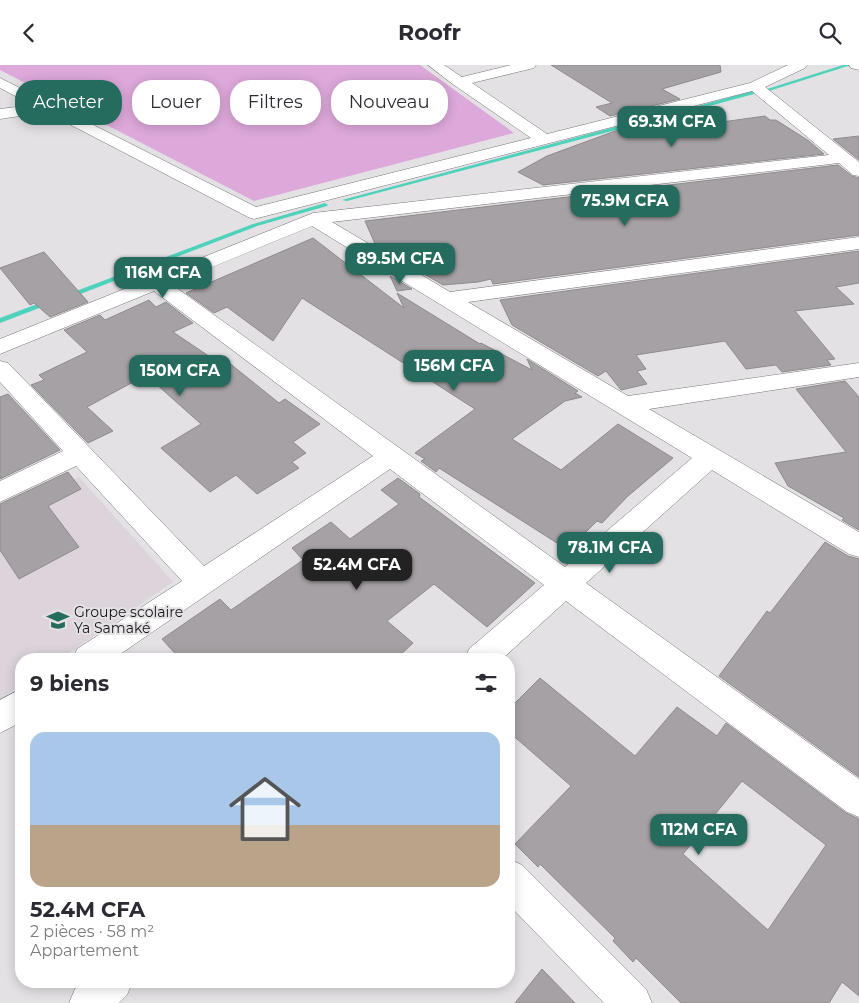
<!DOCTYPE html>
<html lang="fr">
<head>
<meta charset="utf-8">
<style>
	:root { --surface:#fff; --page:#f7f7f7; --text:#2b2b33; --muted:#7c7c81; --line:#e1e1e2; --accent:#256b5e }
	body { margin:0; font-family:Montserrat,sans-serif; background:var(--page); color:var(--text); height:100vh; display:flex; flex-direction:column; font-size:19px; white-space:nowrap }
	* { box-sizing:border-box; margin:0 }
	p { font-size:16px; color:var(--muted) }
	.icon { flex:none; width:28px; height:28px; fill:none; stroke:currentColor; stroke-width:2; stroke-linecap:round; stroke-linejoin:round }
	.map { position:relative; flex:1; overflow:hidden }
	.side { position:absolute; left:15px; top:588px; width:500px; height:335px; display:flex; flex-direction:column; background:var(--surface); border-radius:20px; box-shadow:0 2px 12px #0003 }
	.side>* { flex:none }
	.guide { position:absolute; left:15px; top:15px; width:500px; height:45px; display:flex; gap:10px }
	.price { position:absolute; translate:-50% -42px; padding:0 11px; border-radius:10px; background:var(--accent); color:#fff; font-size:16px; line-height:32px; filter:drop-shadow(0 1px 2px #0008) }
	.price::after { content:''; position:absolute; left:50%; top:30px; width:15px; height:11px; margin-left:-8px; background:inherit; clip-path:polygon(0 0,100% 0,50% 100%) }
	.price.current { background:#222; color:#fff }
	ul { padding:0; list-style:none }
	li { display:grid; align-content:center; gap:10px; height:265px; padding:0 15px }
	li+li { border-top:1px solid var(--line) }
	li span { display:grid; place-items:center; height:155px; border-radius:15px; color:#555 }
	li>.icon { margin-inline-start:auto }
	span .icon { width:90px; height:90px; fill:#fffc; stroke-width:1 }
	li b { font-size:21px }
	h2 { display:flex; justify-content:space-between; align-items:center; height:60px; padding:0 15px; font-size:21px }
	.pill { padding:0 18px; border-radius:20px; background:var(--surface); box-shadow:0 2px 12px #0003; font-size:18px; line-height:45px }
	.pill.current { background:var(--accent); color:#fff }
	header { display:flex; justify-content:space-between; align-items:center; height:65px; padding:0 15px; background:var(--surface); font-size:22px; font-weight:700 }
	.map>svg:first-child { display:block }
</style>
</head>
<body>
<header><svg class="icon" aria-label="back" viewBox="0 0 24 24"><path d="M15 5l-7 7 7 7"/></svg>Roofr<svg class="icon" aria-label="search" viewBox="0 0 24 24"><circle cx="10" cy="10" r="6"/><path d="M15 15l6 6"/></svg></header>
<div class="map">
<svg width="859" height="938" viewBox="0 0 859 938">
	<rect width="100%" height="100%" fill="#e4e1e4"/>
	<!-- built -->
	<path fill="#dcd3db" d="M79,412L173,517L60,594H21V620L0,635V449Z"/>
	<!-- green -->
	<path fill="#dda8da" d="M0,0H420L514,68L254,136L0,5Z"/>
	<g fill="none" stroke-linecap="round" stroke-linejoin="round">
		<!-- stream -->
		<g fill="#4fd2bb" fill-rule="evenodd">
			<path d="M843,0H851L769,26L764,25Z"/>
			<path d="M752,26L754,27V29L683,48L680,46Z"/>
			<path d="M637,56L640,58L639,59L347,136L342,135Z"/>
			<path d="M325,138L328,140L327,141L257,161L70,233H67L63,231L253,159Z"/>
			<path d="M48,235H51L55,237L0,258V253Z"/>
		</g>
	</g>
	<!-- building -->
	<g fill="#a5a1a4" stroke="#8e8b8e" fill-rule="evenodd">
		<path d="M551,0H720L721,7L662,24L680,34L610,51L596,42L612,38Z"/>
		<path d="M695,43L722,57L765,51L770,55H776L809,76L824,89L543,120L518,107L547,91L626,62L624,61Z"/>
		<path d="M859,71V95L833,74Z"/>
		<path d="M838,100L852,111L859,113V170L493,219L491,214L478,217L443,220L376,181L365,156Z"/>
		<path d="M313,173L404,243L397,228L480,279L481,278L532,305L527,294L578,326L575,328L582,332L565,336L512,374L561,405L618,359L673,393L628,431L602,458L597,456L568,485L439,403L436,407L421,396L425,394L415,388L475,344L302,233L273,276L227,242L214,248L186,228Z"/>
		<path d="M859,186V218L836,222L854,239L795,246L835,294L827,295L831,300L782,307L776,300L746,304L725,276L636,290L646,304L637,306L647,319L621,325L606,306L598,311L512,260L500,235Z"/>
		<path d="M44,187L88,237L50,252L34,238L30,240L0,203Z"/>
		<path d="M390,211L412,224L397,226Z"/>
		<path d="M149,235L156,242L166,237L193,258L173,267L222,300L228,297L279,338L285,334L320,359L293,377L306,388L292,397L299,403L257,429L236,410L210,427L161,383L201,359L146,310L87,342L113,366L88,378L31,320L44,315L39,310L87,287L64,265L100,250L105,255Z"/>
		<path d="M845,316L859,332V465L842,455L844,453L788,421L775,398L846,387L796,324Z"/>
		<path d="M8,329L60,385L0,414V332Z"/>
		<path d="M68,407L81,424L48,441L79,482L19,514L0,485V439Z"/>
		<path d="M398,413L420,429L419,432L535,518L487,562L434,519L387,556L413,578L396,594H180L162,574L220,534L231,545L303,495L292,483L331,457L350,474L399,439L381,425Z"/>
		<path d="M825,477L848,491L859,494V712L719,611L767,546L770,548Z"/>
		<path d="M540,613L635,691L677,642L717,671L726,658L846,748L859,754V931L842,917L829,938H681L636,893L633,897L613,876L615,873L540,799L538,802L515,779L571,721L509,667V644ZM742,716L826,780L768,865L683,789Z"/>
		<path d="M542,904L575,938H515Z"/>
	</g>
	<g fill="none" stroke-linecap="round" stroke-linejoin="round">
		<!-- street casing -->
		<g stroke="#767376" stroke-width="1">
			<g id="street">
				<path d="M428,0H444L462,12L511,0H536L534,3L472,18L547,69L750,18L788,0H807L805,3L765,22L859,97V111L853,110L839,98L332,157L450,227L859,172V184L468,237L628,331L859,298V312L649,344L859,467V492L849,489L712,405L586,518L859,714V752L847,747L566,536L502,594H465L469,584L544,520L390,404L113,594H73L77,584L182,516L76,401L0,437V416L63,386L0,317V296L8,298L204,501L373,391L154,226L0,289V274L313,148L829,90L752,26L254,154L248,152L46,47L0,54V44L32,40L0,23V13L256,142L531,73L454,20ZM312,161L692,393L565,502L171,219Z"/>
				<path d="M849,0H859V5L851,3Z"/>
				<path d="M21,624V657L0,668V635Z"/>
				<path d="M509,794L522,800L646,924L652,938H604L509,840Z"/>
				<path d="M83,916H133L127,930L119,938H69L75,924Z"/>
			</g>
		</g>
		<!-- street -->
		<use href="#street" fill="#fff" fill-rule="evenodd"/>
	</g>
	<!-- icons -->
	<defs>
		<g id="school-bare" transform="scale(1.725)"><path d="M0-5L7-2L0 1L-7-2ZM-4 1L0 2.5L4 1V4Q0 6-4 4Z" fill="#256b5e" stroke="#e4e1e4" stroke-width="2.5" paint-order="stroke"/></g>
	</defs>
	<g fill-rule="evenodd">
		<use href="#school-bare" x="58" y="555"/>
	</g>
	<g text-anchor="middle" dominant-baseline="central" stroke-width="4" stroke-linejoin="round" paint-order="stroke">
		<!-- poi labels -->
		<g font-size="14" fill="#171617" stroke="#e4e1e4" text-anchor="start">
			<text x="74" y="547">Groupe scolaire<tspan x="74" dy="16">Ya Samaké</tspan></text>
		</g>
	</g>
</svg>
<b class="price" style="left:672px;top:83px">69.3M CFA</b>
<b class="price" style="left:625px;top:162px">75.9M CFA</b>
<b class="price" style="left:400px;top:220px">89.5M CFA</b>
<b class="price" style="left:163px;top:234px">116M CFA</b>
<b class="price" style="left:454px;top:327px">156M CFA</b>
<b class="price" style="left:180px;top:332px">150M CFA</b>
<b class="price" style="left:610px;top:509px">78.1M CFA</b>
<b class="price current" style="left:357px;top:526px">52.4M CFA</b>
<b class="price" style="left:699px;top:791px">112M CFA</b>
<div class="guide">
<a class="pill current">Acheter</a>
<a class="pill">Louer</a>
<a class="pill">Filtres</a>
<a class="pill">Nouveau</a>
</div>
<section class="side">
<h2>9 biens<svg class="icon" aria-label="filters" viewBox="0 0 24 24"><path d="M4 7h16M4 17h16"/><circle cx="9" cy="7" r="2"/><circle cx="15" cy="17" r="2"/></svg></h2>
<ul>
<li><span style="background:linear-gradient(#a9c7e8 60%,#b9a48a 0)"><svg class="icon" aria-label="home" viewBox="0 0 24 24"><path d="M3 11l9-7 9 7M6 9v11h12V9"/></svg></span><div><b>52.4M CFA</b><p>2 pièces · 58 m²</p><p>Appartement</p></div></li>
</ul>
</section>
</div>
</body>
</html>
